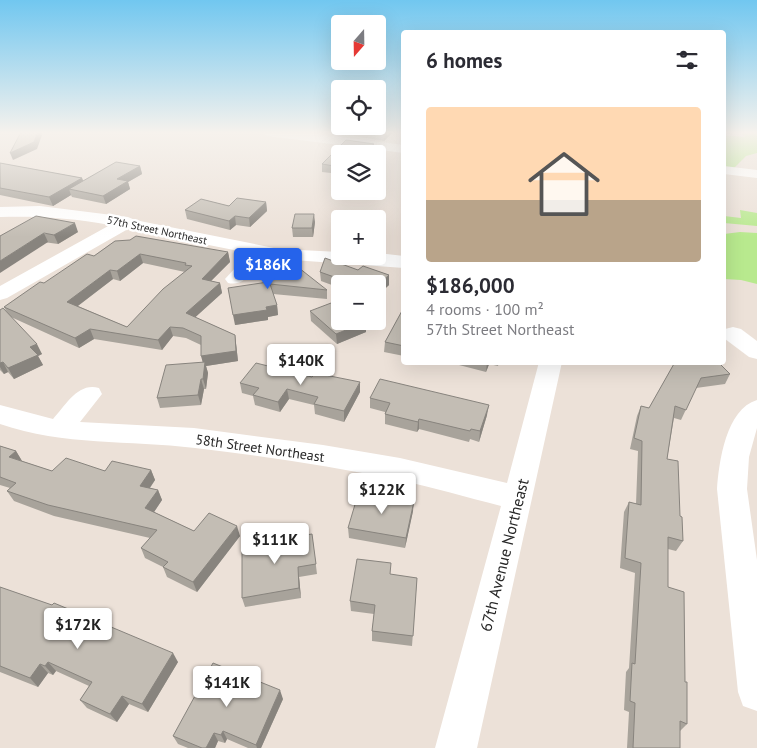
<!DOCTYPE html>
<html lang="en">
<head>
<meta charset="utf-8">
<style>
	:root { --surface:#fff; --page:#f2f2f3; --text:#2b2b33; --muted:#7c7c81; --accent:#2563eb }
	body { margin:0; font-family:"PT Sans",sans-serif; background:var(--page); color:var(--text); height:100vh; display:flex; flex-direction:column; font-size:19px; white-space:nowrap }
	* { box-sizing:border-box; margin:0 }
	p { font-size:16px; color:var(--muted) }
	.icon { flex:none; width:28px; height:28px; fill:none; stroke:currentColor; stroke-width:2; stroke-linecap:round; stroke-linejoin:round }
	.map { position:relative; flex:1; overflow:hidden }
	.side { position:absolute; left:401px; top:30px; width:325px; height:335px; display:flex; flex-direction:column; background:var(--surface); border-radius:5px; box-shadow:0 5px 20px #0002 }
	.side>* { flex:none }
	.needle { width:32px; rotate:200deg }
	.tools { position:absolute; left:331px; top:15px; display:grid; gap:10px }
	.tools a { display:grid; place-items:center; width:55px; height:55px; border-radius:5px; background:var(--surface); box-shadow:0 5px 20px #0002; font-size:25px }
	.price { position:absolute; translate:-50% -42px; padding:0 11px; border-radius:5px; background:#fff; color:#222; font-size:16px; line-height:32px; filter:drop-shadow(0 1px 2px #0008) }
	.price::after { content:''; position:absolute; left:50%; top:30px; width:15px; height:11px; margin-left:-8px; background:inherit; clip-path:polygon(0 0,100% 0,50% 100%) }
	.price.on { background:var(--accent); color:#fff }
	ul { padding:0; list-style:none }
	li { display:grid; align-content:center; gap:10px; height:265px; padding:0 25px }
	li span { display:grid; place-items:center; height:155px; border-radius:5px; color:#555 }
	li>.icon { margin-inline-start:auto }
	span .icon { width:90px; height:90px; fill:#fffc; stroke-width:1 }
	li b { font-size:21px }
	h2 { display:flex; justify-content:space-between; align-items:center; height:60px; padding:0 25px; font-size:21px }
	.map>svg:first-child { display:block }
</style>
</head>
<body>
<div class="map">
<svg width="757" height="748" viewBox="0 0 757 748">
	<rect width="100%" height="100%" fill="#ece1d8"/>
	<!-- green -->
	<g fill="#b8e98e">
		<path d="M741,132H757V153L746,156L733,169L724,168V135L745,137Z"/>
		<path d="M740,210L757,213V226L724,223V216L741,218Z"/>
		<path d="M740,232L757,233V284L741,280L724,279V234Z"/>
	</g>
	<g fill="none" stroke-linecap="round" stroke-linejoin="round">
		<!-- minor -->
		<g fill="#fff" fill-rule="evenodd">
			<path d="M261,132H301L404,145V153L267,136Z"/>
			<path d="M724,166L757,170V178L724,174Z"/>
			<path d="M40,206L128,217L135,220L279,249L340,252V256H378V253L404,256V268L279,259L266,257C255,268 245,287 228,283L225,279L249,253L128,229L7,298L0,300V286L110,225C73,218 38,216 0,217V207Z"/>
			<path d="M733,327L741,329L757,341V359L749,357L725,339L724,336L725,329Z"/>
			<path d="M539,362H562L477,748H435L501,506C466,497 432,487 398,480C331,466 263,456 195,448C129,440 64,446 0,424V405L53,419C66,405 78,382 99,388L102,394L80,422L194,428L323,445L400,458L507,483Z"/>
			<path d="M757,400V428L749,457L747,489L757,560V711L743,706L738,692L717,489C719,462 726,409 757,400Z"/>
		</g>
	</g>
	<!-- wall -->
	<g fill="#a8a39b" fill-rule="evenodd">
		<path d="M354,132H393L384,141L354,136Z"/>
		<path d="M724,132H733L732,135L724,133Z"/>
		<path d="M346,140L374,144V151L371,154H340V174L322,172V164Z"/>
		<path d="M0,163L82,178L83,181L140,166L142,174L128,182L130,189L106,204L72,197L71,195L53,206L0,195Z"/>
		<path d="M266,202L267,211L250,227L236,225L230,230L187,219L185,210Z"/>
		<path d="M315,222L313,237H293L292,228Z"/>
		<path d="M78,232L58,244L0,236Z"/>
		<path d="M115,241L228,252L230,262L211,281L220,283L222,293L195,317L235,335L238,361L206,366L208,373L206,389H204L201,405L160,408L157,398L203,363L201,345L186,338L173,336L162,350L94,339L79,348L11,317L42,354L38,356L43,365L14,379L8,372L4,374L0,370V310L8,314L4,307L44,283L94,256ZM143,263L185,272L127,327L78,306L113,279L120,281Z"/>
		<path d="M320,272L389,285L378,295V284H340V288L321,281Z"/>
		<path d="M268,282L327,290V299L273,294L277,305L278,315L268,317V320L235,325Z"/>
		<path d="M404,309V356L384,352L385,342Z"/>
		<path d="M310,311L366,332L337,344L311,321Z"/>
		<path d="M459,362H499L498,366L489,364L486,372L459,365Z"/>
		<path d="M672,362H718L730,374L725,384L696,388L681,420L674,418L667,459L680,516L683,541L676,551L668,549V587L685,682L687,724L680,731V748H627L629,712L624,710L626,672L629,668L635,573L620,568L624,512L629,502L636,504L638,451L630,449L637,416L641,406L649,408L674,364Z"/>
		<path d="M240,383L360,392L344,422L315,414L314,405L289,399L280,412L255,405L253,396L242,393Z"/>
		<path d="M370,398L487,415L479,442L470,439L469,442L419,429L417,432L385,424V412L370,408Z"/>
		<path d="M0,446L16,451L22,461L52,471L151,470L155,480L150,488L158,490L162,500L154,512L194,531L240,536L197,592L167,577L163,567L145,558L141,548L150,538L54,516L14,501L7,491L10,488L0,485Z"/>
		<path d="M413,511L405,548L349,538L348,528Z"/>
		<path d="M312,534L317,574L299,577L301,598L245,607L242,598Z"/>
		<path d="M391,575L417,578L412,646L372,641V631L374,614L351,611L350,601Z"/>
		<path d="M0,587L178,662L148,712L129,704L117,722L87,708L80,700L89,686L56,671L53,675L48,673L38,687L0,672Z"/>
		<path d="M283,699L261,748H248L227,739L225,743L218,741L215,748H188L178,744L173,736Z"/>
	</g>
	<!-- shaded-wall -->
	<g fill="#88847e">
		<path d="M38,132H41L42,135L37,149L13,160L10,153Z"/>
		<path d="M386,132H393L384,141L385,133Z"/>
		<path d="M374,144V151L371,154H365V152Z"/>
		<path d="M140,166L142,174L128,182L130,189L106,204L103,196L117,179Z"/>
		<path d="M82,178L85,186L69,189L71,195L53,206L49,197Z"/>
		<path d="M266,202L267,211L250,227L249,218Z"/>
		<path d="M314,214L315,222L313,237L312,228Z"/>
		<path d="M235,216L236,225L230,230L229,221Z"/>
		<path d="M75,223L78,232L58,244L54,235Z"/>
		<path d="M44,233L48,242L0,273V261Z"/>
		<path d="M228,252L230,262L204,288L202,279Z"/>
		<path d="M140,254L143,263L120,281L117,271Z"/>
		<path d="M110,270L113,279L71,311L67,302Z"/>
		<path d="M389,275V285L378,295V285Z"/>
		<path d="M220,283L222,293L189,323L186,313Z"/>
		<path d="M277,305L278,315L268,317V320L235,325L233,315L266,307Z"/>
		<path d="M366,322V332L337,344L336,334Z"/>
		<path d="M170,327L173,336L162,350L158,340Z"/>
		<path d="M90,329L94,339L79,348L75,338Z"/>
		<path d="M235,335L238,361L206,366L208,373L206,389L203,379L204,367L201,356Z"/>
		<path d="M37,344L42,354L38,356L43,365L14,379L8,368L30,347Z"/>
		<path d="M3,362L8,372L4,374L0,367V363Z"/>
		<path d="M487,362H490L486,372Z"/>
		<path d="M201,379L204,389L201,405L198,395Z"/>
		<path d="M360,382V392L344,422V411Z"/>
		<path d="M287,389L289,399L280,412L278,402Z"/>
		<path d="M489,405L487,415L479,442L480,431Z"/>
		<path d="M419,419V429L417,432L418,422Z"/>
		<path d="M16,451L22,461L9,457Z"/>
		<path d="M151,470L155,480L144,496L140,486Z"/>
		<path d="M158,490L162,500L150,518L145,508Z"/>
		<path d="M414,501L413,511L405,548L406,538Z"/>
		<path d="M237,526L240,536L197,592L193,582Z"/>
		<path d="M298,567L299,577L301,598L299,588Z"/>
		<path d="M173,653L178,662L148,712L142,704Z"/>
		<path d="M48,662L56,671L53,675L45,666Z"/>
		<path d="M40,664L48,673L38,687L30,678Z"/>
		<path d="M280,690L283,699L261,748H257L256,745Z"/>
		<path d="M122,696L129,704L117,722L110,714Z"/>
		<path d="M223,731L227,739L225,743L221,735Z"/>
		<path d="M214,733L218,741L215,748H206Z"/>
	</g>
	<!-- building -->
	<g fill="#c3bdb4" stroke="#88847e" fill-rule="evenodd">
		<path d="M21,132H38L34,142L10,153Z"/>
		<path d="M346,140L374,144L365,152L358,151L355,154H340V167L322,164Z"/>
		<path d="M116,162L140,166L117,179L128,181L103,196L69,189Z"/>
		<path d="M0,163L82,178L49,197L0,188Z"/>
		<path d="M237,198L266,202L249,218L235,216L229,221L185,210L201,199L229,206Z"/>
		<path d="M295,214H314L312,228H292Z"/>
		<path d="M36,216L75,223L54,235L44,233L0,261V236Z"/>
		<path d="M136,236L228,252L202,279L220,283L186,313L235,335L236,351L201,356V336L183,328L170,327L158,340L90,329L75,338L4,307L40,282L44,283L87,254L94,256L115,241L130,240ZM140,254L186,263L185,265L192,266L163,289L127,327L67,302L110,270L117,271Z"/>
		<path d="M325,258L358,270L363,266L389,275L378,285V284H354L320,272Z"/>
		<path d="M278,266L299,268L327,290L270,284L277,305L266,307L267,310L233,315L228,288L268,282Z"/>
		<path d="M339,300L340,301V321L366,322L336,334L310,311Z"/>
		<path d="M3,308L37,344L30,347L38,355L8,368L3,362L0,363V310Z"/>
		<path d="M403,309H404V346L385,342Z"/>
		<path d="M205,362L203,379H201L198,395L157,398L166,365Z"/>
		<path d="M675,362H718L730,374L701,378L686,410L675,406L667,459L678,461L680,516L682,517L683,541L668,537V587L684,592L685,682H687V724L680,721V748H633L635,703L630,701L632,663L635,664L641,563L625,558L629,502L641,505L642,441L634,438L641,406L649,408Z"/>
		<path d="M256,363L312,377L315,373L360,382L344,411L314,404L318,397L287,389L278,402L253,395L259,388L240,383Z"/>
		<path d="M380,379L489,405L480,431L471,429L470,431L419,419L418,422L385,414L390,403L370,398Z"/>
		<path d="M0,446L16,451L9,457L52,471L66,458L105,471L112,461L151,470L140,486L158,490L145,508L194,531L209,513L237,526L193,582L163,567L168,562L141,548L157,530L48,505L7,491L16,483L0,477Z"/>
		<path d="M359,491L414,501L406,538L348,528Z"/>
		<path d="M312,534L316,564L298,567L299,588L242,598V545Z"/>
		<path d="M357,559L391,563L390,574L417,578L413,636L372,631L375,605L350,601Z"/>
		<path d="M0,587L52,605L54,603L173,653L142,704L122,696L110,714L80,700L92,682L48,662L45,666L40,664L30,678L0,666Z"/>
		<path d="M213,663L280,690L256,745L223,731L221,735L214,733L206,748H202L173,736Z"/>
	</g>
	<!-- sky -->
	<linearGradient id="sky" x2="0" y2="1"><stop stop-color="#71c7f0"/><stop offset="0.56" stop-color="#f6f2ed"/><stop offset="1" stop-color="#f6f2ed" stop-opacity="0"/></linearGradient>
	<rect width="757" height="237" fill="url(#sky)"/>
	<g text-anchor="middle" dominant-baseline="central" stroke-width="5" stroke-linejoin="round" paint-order="stroke">
		<!-- far-street labels -->
		<g font-size="11" fill="#282828" stroke="#fff">
			<text transform="translate(157 230) rotate(12)">57th Street Northeast</text>
		</g>
		<!-- street labels -->
		<g font-size="14" fill="#282828" stroke="#fff">
			<text transform="translate(260 448) rotate(8)">58th Street Northeast</text>
		</g>
		<!-- near-street labels -->
		<g font-size="16" fill="#282828" stroke="#fff">
			<text transform="translate(504 555) rotate(-76)">67th Avenue Northeast</text>
		</g>
	</g>
</svg>
<div class="tools">
<a><svg class="needle" viewBox="-14 -14 28 28"><path d="M0-13l5 13h-10z" fill="#e53935"/><path d="M0 13l5-13h-10z" fill="#7c7c81"/></svg></a>
<a><svg class="icon" aria-label="locate" viewBox="0 0 24 24"><circle cx="12" cy="12" r="6"/><path d="M12 2v4M12 18v4M2 12h4M18 12h4"/></svg></a>
<a><svg class="icon" aria-label="layers" viewBox="0 0 24 24"><path d="M12 4l9 5-9 5-9-5zM3 14l9 5 9-5"/></svg></a>
<a>+</a>
<a>−</a>
</div>
<b class="price on" style="left:268px;top:290px">$186K</b>
<b class="price" style="left:301px;top:386px">$140K</b>
<b class="price" style="left:382px;top:515px">$122K</b>
<b class="price" style="left:275px;top:565px">$111K</b>
<b class="price" style="left:78px;top:650px">$172K</b>
<b class="price" style="left:227px;top:708px">$141K</b>
<section class="side">
<h2>6 homes<svg class="icon" aria-label="filters" viewBox="0 0 24 24"><path d="M4 7h16M4 17h16"/><circle cx="9" cy="7" r="2"/><circle cx="15" cy="17" r="2"/></svg></h2>
<ul>
<li><span style="background:linear-gradient(#ffd9b3 60%,#b9a48a 0)"><svg class="icon" aria-label="home" viewBox="0 0 24 24"><path d="M3 11l9-7 9 7M6 9v11h12V9"/></svg></span><div><b>$186,000</b><p>4 rooms · 100 m²</p><p>57th Street Northeast</p></div></li>
</ul>
</section>
</div>
</body>
</html>
